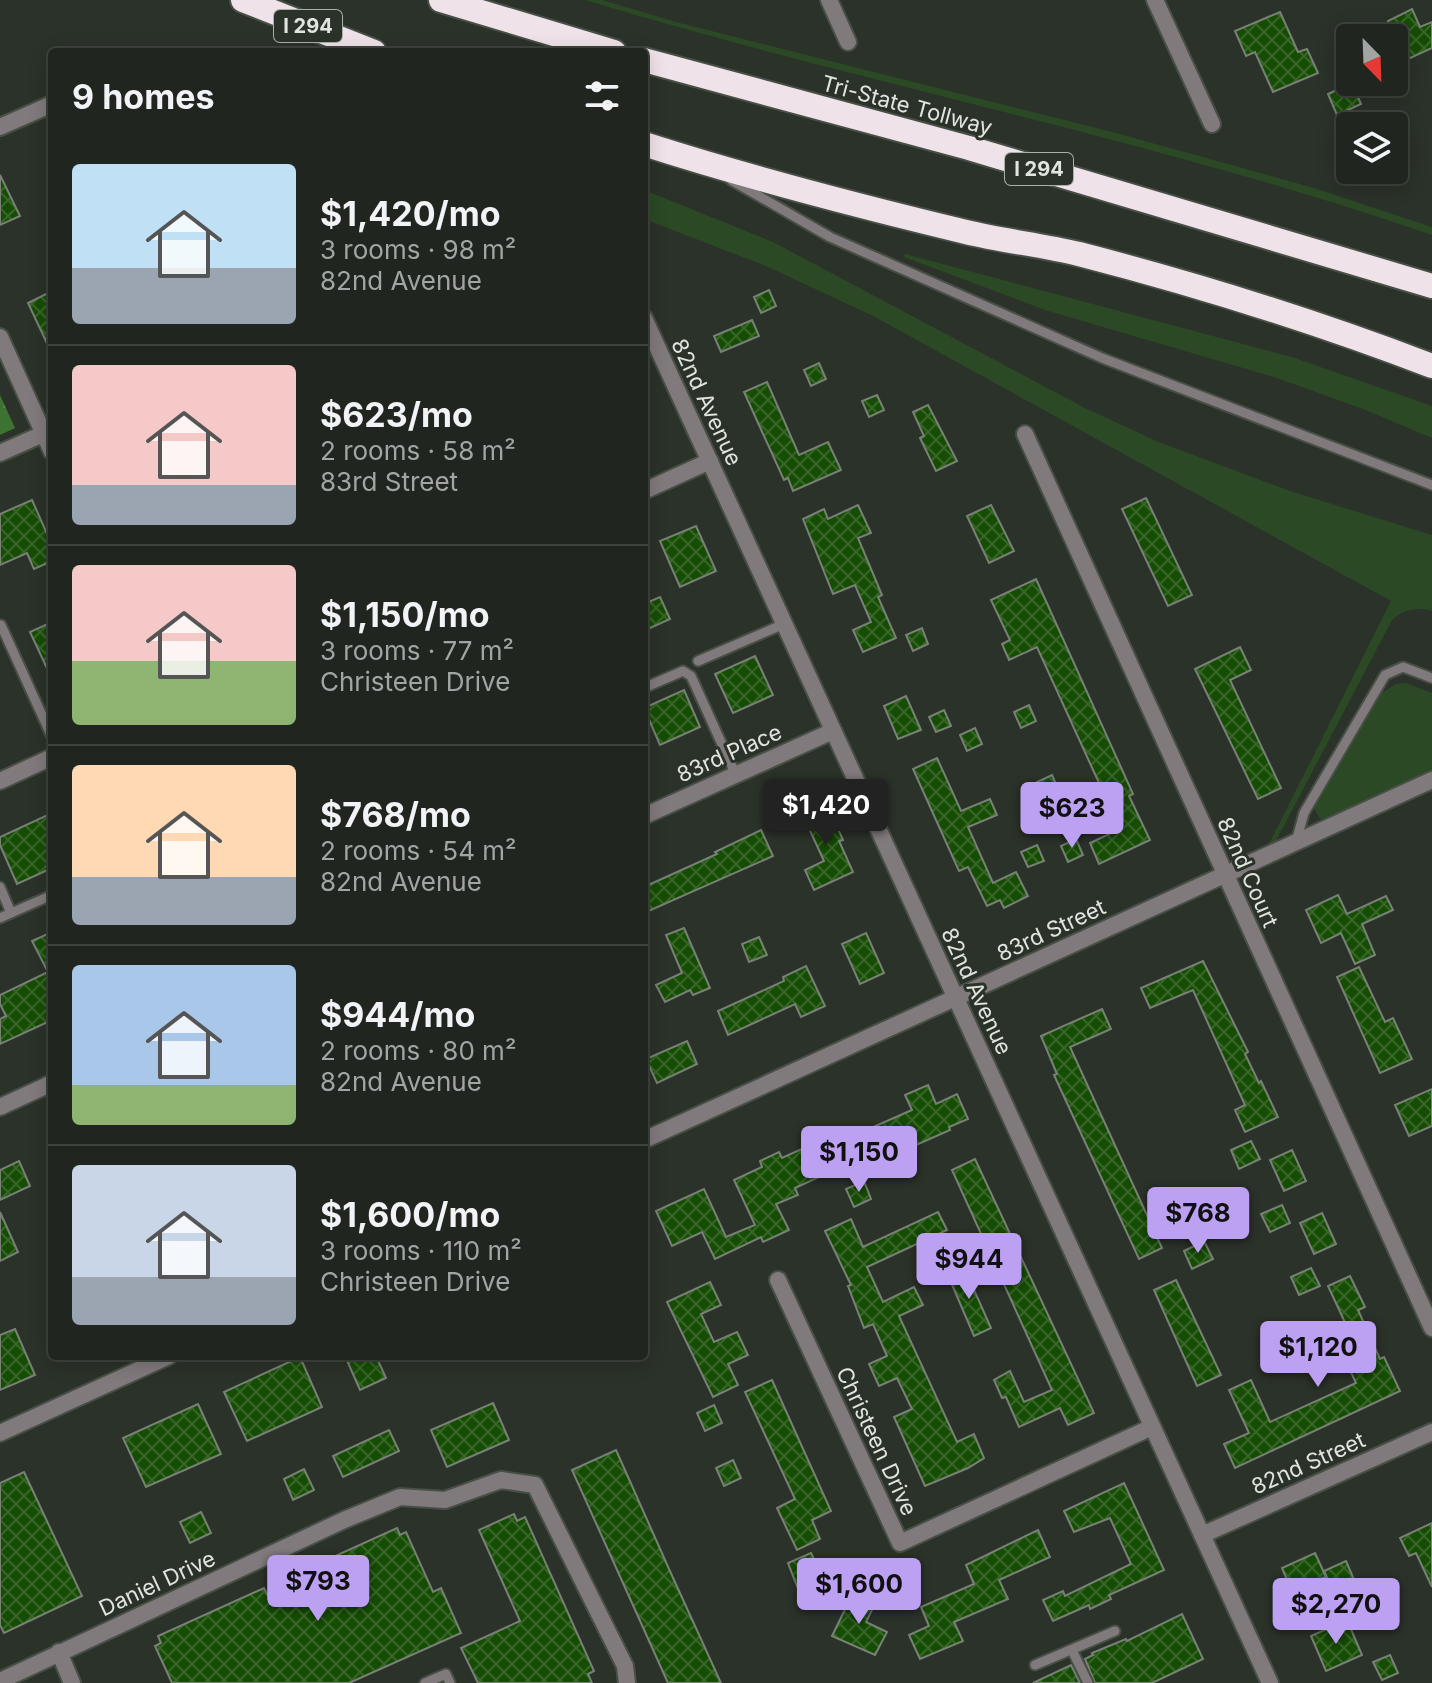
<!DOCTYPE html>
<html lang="en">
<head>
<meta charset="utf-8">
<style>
	:root { --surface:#20261f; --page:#282e28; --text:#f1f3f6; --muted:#a2a5a4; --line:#3d433d; --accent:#bca0f2 }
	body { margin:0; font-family:Inter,sans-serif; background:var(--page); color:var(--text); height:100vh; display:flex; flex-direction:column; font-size:30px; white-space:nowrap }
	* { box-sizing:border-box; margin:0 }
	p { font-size:26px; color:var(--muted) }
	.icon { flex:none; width:44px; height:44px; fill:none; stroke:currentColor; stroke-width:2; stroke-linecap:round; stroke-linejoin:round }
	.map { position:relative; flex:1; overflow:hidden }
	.details { position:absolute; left:48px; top:48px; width:600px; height:1312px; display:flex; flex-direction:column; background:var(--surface); border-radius:8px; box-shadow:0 4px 20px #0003,0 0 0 2px var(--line) }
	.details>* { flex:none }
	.needle { width:52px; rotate:157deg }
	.controls { position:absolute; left:1336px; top:24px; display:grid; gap:16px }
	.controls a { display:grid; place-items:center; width:72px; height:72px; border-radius:8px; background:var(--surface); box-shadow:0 4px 20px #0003,0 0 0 2px var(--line); font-size:40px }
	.price { position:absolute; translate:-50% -68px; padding:0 18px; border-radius:8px; background:var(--accent); color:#111; font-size:26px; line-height:52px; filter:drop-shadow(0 2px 4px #0008) }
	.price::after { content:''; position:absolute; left:50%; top:48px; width:24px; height:18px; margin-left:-12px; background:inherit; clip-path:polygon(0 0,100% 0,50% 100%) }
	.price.selected { background:#222; color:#fff }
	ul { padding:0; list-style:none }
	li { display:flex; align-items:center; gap:24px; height:200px; padding:0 24px }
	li+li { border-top:2px solid var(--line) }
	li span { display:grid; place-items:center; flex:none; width:224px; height:160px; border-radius:8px; color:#555 }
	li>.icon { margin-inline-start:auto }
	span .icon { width:96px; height:96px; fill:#fffc; stroke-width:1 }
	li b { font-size:34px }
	h2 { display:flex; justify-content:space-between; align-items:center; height:96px; padding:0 24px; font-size:34px }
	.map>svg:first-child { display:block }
</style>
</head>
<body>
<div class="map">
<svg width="1432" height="1683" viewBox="0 0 1432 1683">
	<defs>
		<pattern id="forest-crowns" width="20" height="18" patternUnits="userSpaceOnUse" patternTransform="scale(2)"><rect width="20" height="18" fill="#3d7330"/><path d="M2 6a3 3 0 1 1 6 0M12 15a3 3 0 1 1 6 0" fill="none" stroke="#59874e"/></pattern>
		<pattern id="building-cross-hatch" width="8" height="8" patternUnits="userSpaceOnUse" patternTransform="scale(2)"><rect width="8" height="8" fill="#164d04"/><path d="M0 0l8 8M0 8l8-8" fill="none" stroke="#386628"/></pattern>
	</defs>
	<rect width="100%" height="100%" fill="#2b3229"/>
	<!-- grass -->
	<g fill="#2b4924">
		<path d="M585,0H602L680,23L1116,133L1314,188L1432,227V235C1155,139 866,85 585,0Z"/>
		<path d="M644,190L773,242L1085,408L1161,443L1293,492L1432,535V611C1416,607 1405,609 1392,620L1276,841L1269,844L1391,601L873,316L766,266L644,219Z"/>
		<path d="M905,254L1292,357L1432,406V438L1363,409L1274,377L1045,310L904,257Z"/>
		<path d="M1406,683L1432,693V772L1329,818L1320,819L1314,808L1318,797L1380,694L1396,684Z"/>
	</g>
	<!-- forest -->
	<path fill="url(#forest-crowns)" d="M0,395L15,428L0,435Z"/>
	<!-- building -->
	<g fill="url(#building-cross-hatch)" stroke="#798177" stroke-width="2">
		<path d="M1412,9L1420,27L1432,22V48L1406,60L1388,21Z"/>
		<path d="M1280,12L1298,52L1307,49L1318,73L1273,92L1255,52L1246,56L1235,31Z"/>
		<path d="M1352,83L1361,104L1337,115L1328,94Z"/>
		<path d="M0,175L20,216L0,225Z"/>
		<path d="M769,290L776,306L761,313L754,297Z"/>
		<path d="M52,291V354L28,303Z"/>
		<path d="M752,320L759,336L721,352L714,336Z"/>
		<path d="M819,363L826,379L811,386L804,370Z"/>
		<path d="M767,382L799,455L828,442L841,470L793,491L788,478L784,480L744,392Z"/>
		<path d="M877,395L884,410L869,417L862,401Z"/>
		<path d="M928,405L957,461L936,471L920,438L924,436L913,412Z"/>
		<path d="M1146,498L1192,595L1168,606L1122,509Z"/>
		<path d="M32,500L52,545V561L34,569L27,553L0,565V514Z"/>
		<path d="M858,505L871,533L858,538L882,595L878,597L896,638L863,652L853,630L871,622L855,585L833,594L803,519L824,509L828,519Z"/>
		<path d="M991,505L1014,551L989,563L967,516Z"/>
		<path d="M696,526L716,571L680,587L660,541Z"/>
		<path d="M1036,579L1133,794L1129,796L1150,840L1099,864L1090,843L1120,829L1037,647L1009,660L1002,644L1010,640L991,600Z"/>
		<path d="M660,597L670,619L648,629L644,619V604Z"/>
		<path d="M52,622V679L30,632Z"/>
		<path d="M922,628L928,644L913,651L906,635Z"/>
		<path d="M1240,647L1251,670L1230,680L1281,788L1258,799L1195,669Z"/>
		<path d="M755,656L773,695L733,713L715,674Z"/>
		<path d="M684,690L700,727L660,745L644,708Z"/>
		<path d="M906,696L921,730L898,739L884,706Z"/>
		<path d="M1029,705L1036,721L1021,728L1014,712Z"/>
		<path d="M944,710L951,726L936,732L929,717Z"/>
		<path d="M975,728L982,744L967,751L960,735Z"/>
		<path d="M937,758L961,811L990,799L997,815L968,827L993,883L1016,872L1028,896L1004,908L1000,900L987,906L968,867L959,871L913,769Z"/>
		<path d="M1052,775L1059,791L1044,798L1037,782Z"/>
		<path d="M825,800L843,840L839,841L853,872L814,890L805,870L824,861L801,811Z"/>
		<path d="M52,813V868L17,884L0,845V837Z"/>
		<path d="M761,830L773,856L644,913V887L717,854L715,852Z"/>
		<path d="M1076,839L1083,855L1068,862L1061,846Z"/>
		<path d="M1037,845L1044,861L1028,867L1021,852Z"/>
		<path d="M1338,895L1347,914L1386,896L1393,910L1362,924L1375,955L1355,964L1341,933L1321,943L1306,910Z"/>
		<path d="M684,928L710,988L693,995L690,990L665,1002L656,985L682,973L666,935Z"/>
		<path d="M52,932V1020L0,1044V1019L6,1016L0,1004V995L48,972L32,941Z"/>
		<path d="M866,933L884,973L860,984L842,944Z"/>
		<path d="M759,937L767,955L749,962L742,944Z"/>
		<path d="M1203,961L1248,1052L1245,1054L1259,1083L1261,1081L1278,1117L1245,1132L1235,1110L1245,1105L1193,990L1150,1008L1141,988Z"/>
		<path d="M806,966L825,1006L801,1017L795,1004L728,1035L718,1011L784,981L783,977Z"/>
		<path d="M1359,967L1385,1022L1393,1018L1412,1059L1380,1073L1337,977Z"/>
		<path d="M1102,1009L1111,1029L1070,1047L1162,1248L1139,1259L1054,1075L1057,1074L1041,1036Z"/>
		<path d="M687,1041L697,1064L657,1083L646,1059Z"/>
		<path d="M928,1085L936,1104L957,1094L968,1119L949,1127L950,1130L869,1166L855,1135L912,1110L905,1095Z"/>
		<path d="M1432,1089V1126L1409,1136L1395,1105Z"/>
		<path d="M1251,1141L1260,1159L1239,1169L1231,1150Z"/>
		<path d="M806,1147L819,1177L795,1188L798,1195L776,1204L789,1230L763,1242L761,1237L715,1259L702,1232L672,1246L656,1211L704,1189L726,1237L755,1225L734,1180L762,1167L760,1161L779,1152L782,1158Z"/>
		<path d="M1292,1150L1306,1181L1284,1191L1270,1160Z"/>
		<path d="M975,1159L1094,1413L1068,1425L1060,1408L1019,1427L1006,1397L1002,1398L994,1380L1010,1371L1024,1402L1052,1390L952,1170Z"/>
		<path d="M19,1161L30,1186L0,1200V1170Z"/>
		<path d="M864,1181L871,1199L854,1207L846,1189Z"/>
		<path d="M1282,1205L1290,1223L1270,1232L1261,1214Z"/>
		<path d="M0,1212L18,1252L0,1261Z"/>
		<path d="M938,1212L947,1230L867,1267L883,1302L914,1287L923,1305L899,1316L957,1442L974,1434L984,1458L968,1468L925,1486L894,1417L912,1409L897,1378L879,1386L869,1364L887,1356L873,1324L864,1328L848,1286L851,1285L825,1231L851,1219L863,1247Z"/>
		<path d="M1322,1213L1336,1244L1314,1254L1300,1223Z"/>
		<path d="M1204,1241L1213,1259L1192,1269L1184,1251Z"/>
		<path d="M963,1265L991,1328L974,1336L947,1273Z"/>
		<path d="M1311,1268L1320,1286L1299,1295L1291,1277Z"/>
		<path d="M1350,1276L1365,1307L1358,1310L1380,1359L1384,1357L1400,1391L1235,1468L1224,1444L1249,1433L1229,1390L1251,1380L1270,1422L1356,1383L1335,1338L1349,1331L1328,1286Z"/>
		<path d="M1176,1280L1221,1375L1197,1386L1154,1290Z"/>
		<path d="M710,1282L721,1305L701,1314L714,1342L737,1332L748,1355L728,1364L738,1385L713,1397L667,1302Z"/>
		<path d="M15,1329L35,1375L0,1390V1335Z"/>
		<path d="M345,1356H376L386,1378L360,1390Z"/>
		<path d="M300,1357L322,1407L247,1441L224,1392Z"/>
		<path d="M772,1380L831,1511L812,1520L820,1539L797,1550L777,1508L795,1499L745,1392Z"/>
		<path d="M493,1403L509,1440L447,1467L431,1430Z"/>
		<path d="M198,1404L221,1454L146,1487L123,1438Z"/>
		<path d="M714,1405L722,1423L705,1431L697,1413Z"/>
		<path d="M389,1430L399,1451L343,1477L333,1456Z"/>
		<path d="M616,1450L669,1569L721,1683H668L632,1603L572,1470Z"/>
		<path d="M733,1460L741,1478L724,1486L716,1468Z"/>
		<path d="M304,1469L314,1490L293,1500L284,1479Z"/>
		<path d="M24,1472L82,1596L4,1633L0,1625V1483Z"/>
		<path d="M1124,1483L1164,1570L1109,1595L1111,1599L1090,1609L1089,1605L1053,1621L1043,1600L1063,1591L1065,1596L1131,1564L1110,1518L1074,1532L1064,1511Z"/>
		<path d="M201,1512L211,1533L190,1543L180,1522Z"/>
		<path d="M514,1514L517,1521L525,1517L594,1671L588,1674L592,1683H478L461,1648L520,1621L479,1530Z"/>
		<path d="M1432,1523V1587L1416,1553L1409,1556L1400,1538Z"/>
		<path d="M397,1528L400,1535L406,1532L433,1592L441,1588L461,1633L349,1683H172L155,1646L161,1643L158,1636L264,1588L267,1594L294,1583L291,1576Z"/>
		<path d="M1038,1530L1050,1557L999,1580L1008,1599L954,1622L963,1641L920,1659L909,1635L929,1626L921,1607L974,1584L966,1565Z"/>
		<path d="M811,1553L821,1573L840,1565L849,1587L805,1607L788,1563Z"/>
		<path d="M1315,1553L1326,1577L1292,1592L1282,1568Z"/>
		<path d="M1346,1561L1367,1610L1346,1619L1324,1571Z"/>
		<path d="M853,1593L875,1604L866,1622L887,1632L875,1655L832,1636Z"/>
		<path d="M1182,1614L1203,1659L1152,1683H1095L1085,1659L1093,1655L1092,1653L1126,1639L1127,1641Z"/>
		<path d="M1347,1620L1362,1655L1326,1671L1311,1636Z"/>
		<path d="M1390,1655L1398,1673L1382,1680L1373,1662Z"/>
		<path d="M1071,1665L1080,1683H1033Z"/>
	</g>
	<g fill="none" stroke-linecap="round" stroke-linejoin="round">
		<!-- service casing -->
		<g stroke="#484f46" stroke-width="13">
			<g id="service">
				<path d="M731,180L830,237L1102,358L1432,485"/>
				<path d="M1,625L52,737"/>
				<path d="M698,661L784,624"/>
				<path d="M646,687L683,671L691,676L736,775"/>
				<path d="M1296,842L1304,813L1385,675L1403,667L1432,678"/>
				<path d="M0,887L11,913L0,918"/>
				<path d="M11,913L52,895"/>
				<path d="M1072,1650L1088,1683"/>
				<path d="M1035,1665L1115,1631"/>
				<path d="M425,1683L446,1674L450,1683"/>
			</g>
		</g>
		<!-- minor casing -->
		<g stroke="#484f46" stroke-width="20">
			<g id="minor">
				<path d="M829,0L848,42"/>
				<path d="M1155,0L1212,124"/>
				<path d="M0,127L52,104"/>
				<path d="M644,318L1270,1683"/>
				<path d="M0,337L52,452"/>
				<path d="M1025,434L1432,1328"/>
				<path d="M0,453L52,430"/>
				<path d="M644,491L710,461"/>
				<path d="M0,781L52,757"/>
				<path d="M644,816L833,731"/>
				<path d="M0,1107L52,1083"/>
				<path d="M644,1140L1432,780"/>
				<path d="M778,1280L900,1543L1152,1427"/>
				<path d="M0,1433L169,1356"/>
				<path d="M1202,1535L1432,1432"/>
				<path d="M59,1652L72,1683"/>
				<path d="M0,1681L344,1520L400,1497L445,1500L501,1480L535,1485L625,1666L627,1683"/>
			</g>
		</g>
		<!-- motorway casing -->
		<g stroke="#484f46" stroke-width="28">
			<g id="motorway">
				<path d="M243,0L374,52"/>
				<path d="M441,0L614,52"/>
				<path d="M644,60L969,148L1432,286"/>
				<path d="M644,144C750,178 858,206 966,232C1003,241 1042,245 1079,254C1199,285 1317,322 1432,366"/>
			</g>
		</g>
		<!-- service -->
		<use href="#service" stroke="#807a7d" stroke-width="9"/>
		<!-- minor -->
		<use href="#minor" stroke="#807a7d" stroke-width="16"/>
		<!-- motorway -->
		<use href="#motorway" stroke="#f0e2e9" stroke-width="24"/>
	</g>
	<g text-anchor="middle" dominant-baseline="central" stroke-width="6" stroke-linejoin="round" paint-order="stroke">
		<!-- shield labels -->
		<g fill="#2b3229" stroke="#aaafa8" stroke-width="2">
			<rect x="274" y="10" width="68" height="32" rx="6"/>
			<rect x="1005" y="153" width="68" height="32" rx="6"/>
		</g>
		<g font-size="20" font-weight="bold" fill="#e0e5df">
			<text x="308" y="26">I 294</text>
			<text x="1039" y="169">I 294</text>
		</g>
		<!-- street labels -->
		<g font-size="22" fill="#e0e5df" stroke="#2b3229">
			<text transform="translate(907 105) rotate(15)">Tri-State Tollway</text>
			<text transform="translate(707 402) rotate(65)">82nd Avenue</text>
			<text transform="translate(729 753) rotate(-24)">83rd Place</text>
			<text transform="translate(1248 872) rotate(66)">82nd Court</text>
			<text transform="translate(1051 930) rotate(-25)">83rd Street</text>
			<text transform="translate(977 991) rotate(65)">82nd Avenue</text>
			<text transform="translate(877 1441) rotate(65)">Christeen Drive</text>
			<text transform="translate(1308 1463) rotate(-24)">82nd Street</text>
			<text transform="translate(157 1583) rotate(-25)">Daniel Drive</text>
		</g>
	</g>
</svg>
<div class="controls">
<a><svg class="needle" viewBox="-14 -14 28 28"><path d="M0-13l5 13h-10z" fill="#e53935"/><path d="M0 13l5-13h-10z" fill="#a2a5a4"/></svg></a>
<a><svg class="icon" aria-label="layers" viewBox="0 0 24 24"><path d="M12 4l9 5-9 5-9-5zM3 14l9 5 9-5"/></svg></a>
</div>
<b class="price selected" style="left:826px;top:847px">$1,420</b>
<b class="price" style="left:1072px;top:850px">$623</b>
<b class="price" style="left:859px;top:1194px">$1,150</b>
<b class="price" style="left:1198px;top:1255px">$768</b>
<b class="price" style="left:969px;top:1301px">$944</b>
<b class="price" style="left:1318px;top:1389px">$1,120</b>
<b class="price" style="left:318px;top:1623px">$793</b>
<b class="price" style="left:859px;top:1626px">$1,600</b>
<b class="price" style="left:1336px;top:1646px">$2,270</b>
<section class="details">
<h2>9 homes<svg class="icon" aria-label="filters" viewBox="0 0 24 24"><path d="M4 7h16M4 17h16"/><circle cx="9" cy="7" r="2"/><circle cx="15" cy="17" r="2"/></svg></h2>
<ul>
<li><span style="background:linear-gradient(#bfe0f5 65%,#9aa5b1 0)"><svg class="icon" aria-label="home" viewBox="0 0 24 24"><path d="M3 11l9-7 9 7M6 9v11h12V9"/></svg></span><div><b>$1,420/mo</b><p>3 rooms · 98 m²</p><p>82nd Avenue</p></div></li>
<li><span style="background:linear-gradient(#f6c9c9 75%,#9aa5b1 0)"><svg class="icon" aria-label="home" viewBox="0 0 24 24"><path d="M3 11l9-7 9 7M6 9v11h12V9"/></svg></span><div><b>$623/mo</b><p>2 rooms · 58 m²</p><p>83rd Street</p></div></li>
<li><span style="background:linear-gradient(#f6c9c9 60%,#8fb573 0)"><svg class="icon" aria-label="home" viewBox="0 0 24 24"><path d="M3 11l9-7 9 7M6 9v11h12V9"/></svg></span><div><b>$1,150/mo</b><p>3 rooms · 77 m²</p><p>Christeen Drive</p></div></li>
<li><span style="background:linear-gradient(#ffd9b3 70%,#9aa5b1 0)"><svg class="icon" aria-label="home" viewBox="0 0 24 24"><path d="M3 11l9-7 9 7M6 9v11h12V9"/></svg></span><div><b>$768/mo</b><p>2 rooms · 54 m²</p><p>82nd Avenue</p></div></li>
<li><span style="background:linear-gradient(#a9c7e8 75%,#8fb573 0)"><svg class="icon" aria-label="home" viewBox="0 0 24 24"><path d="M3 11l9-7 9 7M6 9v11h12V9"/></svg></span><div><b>$944/mo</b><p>2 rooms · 80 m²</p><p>82nd Avenue</p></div></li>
<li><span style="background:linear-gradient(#c9d6e8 70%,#9aa5b1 0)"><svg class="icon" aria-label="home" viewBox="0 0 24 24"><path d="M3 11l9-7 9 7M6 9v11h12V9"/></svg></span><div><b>$1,600/mo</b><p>3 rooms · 110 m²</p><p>Christeen Drive</p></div></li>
</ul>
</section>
</div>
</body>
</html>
